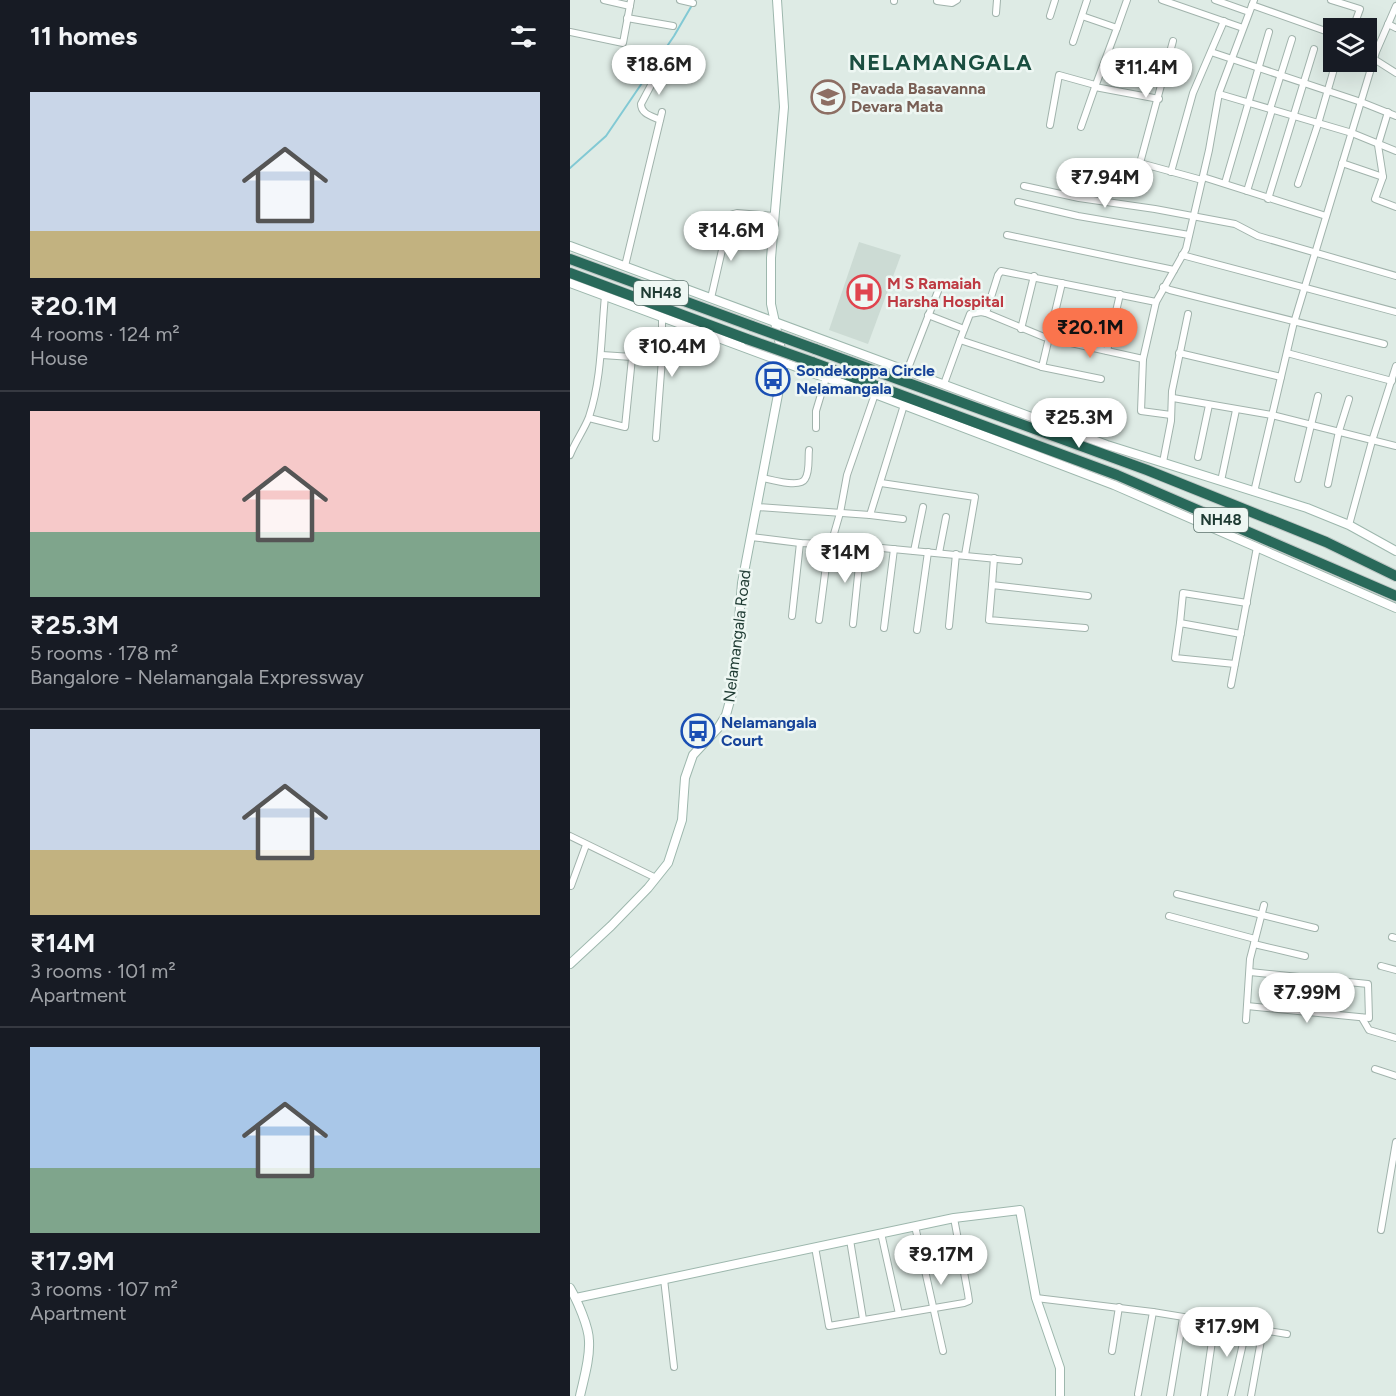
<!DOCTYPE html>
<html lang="en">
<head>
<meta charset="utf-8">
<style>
	:root { --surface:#171b24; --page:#20242c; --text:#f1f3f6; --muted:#9ea1a6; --line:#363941; --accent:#fa744d }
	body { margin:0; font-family:Figtree,sans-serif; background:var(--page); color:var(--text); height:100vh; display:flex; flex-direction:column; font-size:22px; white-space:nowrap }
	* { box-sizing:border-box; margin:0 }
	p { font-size:20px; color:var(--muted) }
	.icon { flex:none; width:33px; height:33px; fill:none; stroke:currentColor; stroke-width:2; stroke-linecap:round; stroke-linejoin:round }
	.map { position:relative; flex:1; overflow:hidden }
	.drawer { display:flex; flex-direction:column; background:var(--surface); width:570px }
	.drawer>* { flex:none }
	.buttons { position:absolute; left:753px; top:18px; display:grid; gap:12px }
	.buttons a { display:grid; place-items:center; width:54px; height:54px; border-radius:0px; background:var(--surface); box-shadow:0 6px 24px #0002; font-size:30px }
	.price { position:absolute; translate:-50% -51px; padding:0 14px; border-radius:21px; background:#fff; color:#222; font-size:20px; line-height:39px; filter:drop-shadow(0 2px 3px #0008) }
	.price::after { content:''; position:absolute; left:50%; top:36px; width:18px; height:14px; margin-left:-9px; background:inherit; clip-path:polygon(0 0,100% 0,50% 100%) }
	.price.active { background:var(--accent); color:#111 }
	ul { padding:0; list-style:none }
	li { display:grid; align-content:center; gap:12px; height:318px; padding:0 30px }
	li+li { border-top:2px solid var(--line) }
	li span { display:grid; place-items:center; height:186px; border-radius:0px; color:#555 }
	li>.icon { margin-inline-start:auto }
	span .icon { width:108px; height:108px; fill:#fffc; stroke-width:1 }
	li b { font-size:26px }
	h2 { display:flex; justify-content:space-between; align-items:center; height:72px; padding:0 30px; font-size:26px }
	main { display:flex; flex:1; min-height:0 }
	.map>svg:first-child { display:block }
</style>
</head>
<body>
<main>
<section class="drawer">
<h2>11 homes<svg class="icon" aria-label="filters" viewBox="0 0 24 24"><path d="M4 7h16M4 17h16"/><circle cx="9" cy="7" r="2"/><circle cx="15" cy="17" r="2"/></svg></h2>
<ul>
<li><span style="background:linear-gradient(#c9d6e8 75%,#c2b280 0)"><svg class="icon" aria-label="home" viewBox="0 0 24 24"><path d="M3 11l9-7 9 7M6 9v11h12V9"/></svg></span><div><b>₹20.1M</b><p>4 rooms · 124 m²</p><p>House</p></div></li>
<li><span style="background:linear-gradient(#f6c9c9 65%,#7fa58c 0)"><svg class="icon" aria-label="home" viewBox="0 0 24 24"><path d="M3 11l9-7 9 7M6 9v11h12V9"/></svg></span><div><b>₹25.3M</b><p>5 rooms · 178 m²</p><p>Bangalore - Nelamangala Expressway</p></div></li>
<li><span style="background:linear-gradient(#c9d6e8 65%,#c2b280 0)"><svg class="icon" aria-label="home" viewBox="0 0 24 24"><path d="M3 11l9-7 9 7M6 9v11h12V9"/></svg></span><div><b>₹14M</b><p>3 rooms · 101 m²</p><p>Apartment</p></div></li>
<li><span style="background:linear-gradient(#a9c7e8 65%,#7fa58c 0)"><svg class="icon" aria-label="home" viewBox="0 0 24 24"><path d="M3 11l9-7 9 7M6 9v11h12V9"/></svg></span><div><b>₹17.9M</b><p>3 rooms · 107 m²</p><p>Apartment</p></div></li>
</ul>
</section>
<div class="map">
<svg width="826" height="1396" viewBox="0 0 826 1396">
	<rect width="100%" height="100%" fill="#deebe5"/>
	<!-- built -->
	<path fill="#ccdbd4" d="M289,242L331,255L298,344L259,330Z"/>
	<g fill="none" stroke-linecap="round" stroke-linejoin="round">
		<!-- stream -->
		<path stroke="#82c9d4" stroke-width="2" d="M0,168L36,136L104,36L125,0"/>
		<!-- street casing -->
		<g stroke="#a1b3ac" stroke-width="8">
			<g id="street">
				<path d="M34,0L60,6"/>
				<path d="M110,0L123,3"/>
				<path d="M592,0L673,28"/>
				<path d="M645,0L679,12"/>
				<path d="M761,0L790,9L783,28"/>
				<path d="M324,1V0"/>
				<path d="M367,1L382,3L387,0"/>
				<path d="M682,5L764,34"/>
				<path d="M426,13L427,0"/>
				<path d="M480,16L485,0"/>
				<path d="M512,16L547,28L525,87L589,99"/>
				<path d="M57,18L103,26"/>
				<path d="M818,24L826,28"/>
				<path d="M547,28L557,0"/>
				<path d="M0,32L53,43L61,0"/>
				<path d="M603,41L570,163L632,180"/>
				<path d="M503,42L517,0"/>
				<path d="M796,45L807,49"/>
				<path d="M641,52L791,102L826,116"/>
				<path d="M804,59L826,73"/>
				<path d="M88,72L71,104C71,114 82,116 90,120"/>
				<path d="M649,94L782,133L826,151"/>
				<path d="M700,109L722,39"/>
				<path d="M818,112L808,145L813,177L805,199L826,207"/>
				<path d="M480,125L489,75L525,85"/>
				<path d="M511,127L525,87"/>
				<path d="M772,163L813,177"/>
				<path d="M601,172L623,93L654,21"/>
				<path d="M633,177L756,216"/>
				<path d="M655,183L699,32"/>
				<path d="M728,184L748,124L766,62"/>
				<path d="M454,186L509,198L585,209L665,224L688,236L826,276"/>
				<path d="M677,191L702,110"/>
				<path d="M698,199L744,49"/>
				<path d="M448,202L508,216L619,235"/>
				<path d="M437,235L604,270"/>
				<path d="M612,255L826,312"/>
				<path d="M55,266L92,112"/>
				<path d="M593,287L600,290L814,344"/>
				<path d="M141,298L160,215L167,213L204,216"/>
				<path d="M358,315L394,329"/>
				<path d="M451,329L464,276"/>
				<path d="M390,340L400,314L411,312L416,313"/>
				<path d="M537,351L550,294"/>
				<path d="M609,353L711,377"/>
				<path d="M717,353L822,381"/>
				<path d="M32,355L92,359"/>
				<path d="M573,359L474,337L416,313L428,275L431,271L586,302"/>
				<path d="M472,367L492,283"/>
				<path d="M337,371L368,291"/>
				<path d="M374,384L390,340L472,367L531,379"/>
				<path d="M603,398L702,415L826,446"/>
				<path d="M601,415L571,411L573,359L586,302L616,249L639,150L649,93L684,0"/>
				<path d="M19,418L55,427L62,358"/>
				<path d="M246,428V411L256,378"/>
				<path d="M86,438L92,359V317"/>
				<path d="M0,455C5,442 14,430 19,417C32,378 31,336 35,296"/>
				<path d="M628,457L639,405"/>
				<path d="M593,462L601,421L602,391L618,314"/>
				<path d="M193,478C202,480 230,488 235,479C240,472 238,458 239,450"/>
				<path d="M728,479L748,396"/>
				<path d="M651,481L666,410"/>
				<path d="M311,483L405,497L395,555"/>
				<path d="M758,484L769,431L779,399"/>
				<path d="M684,492L723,326L806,52L826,6"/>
				<path d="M187,507L300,515"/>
				<path d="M333,519L300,515L334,405"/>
				<path d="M779,525L802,441L826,366"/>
				<path d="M181,537L230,543L291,546L449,561"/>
				<path d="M344,551L353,507"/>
				<path d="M369,553L376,517"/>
				<path d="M424,558L422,585L518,596"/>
				<path d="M422,585L419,620L515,628"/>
				<path d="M222,616L230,543"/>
				<path d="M249,620L257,558L270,513L277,475L305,394"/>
				<path d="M610,623L613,593L677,603"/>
				<path d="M283,624L291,546"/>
				<path d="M379,626L386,554"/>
				<path d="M314,628L324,549"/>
				<path d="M347,630L358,552"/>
				<path d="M671,634L610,623L605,658L665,664L687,547"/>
				<path d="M661,685L665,664"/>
				<path d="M0,836L86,878"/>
				<path d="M1,886L16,845"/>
				<path d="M607,894L745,928"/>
				<path d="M599,916L685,939"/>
				<path d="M822,937L826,938"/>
				<path d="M684,944L735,956"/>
				<path d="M811,966L826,970"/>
				<path d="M677,1006L799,1018L798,984L680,972"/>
				<path d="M792,1018L799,1030L826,1038"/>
				<path d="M676,1020L680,959L694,905"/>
				<path d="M805,1069L826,1076"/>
				<path d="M345,1226L373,1351"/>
				<path d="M811,1230L826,1142"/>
				<path d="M311,1233L329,1314"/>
				<path d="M280,1240L293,1319"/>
				<path d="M245,1247L259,1326L394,1303L399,1301L398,1294L384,1218"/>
				<path d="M94,1279L104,1367"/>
				<path d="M466,1298L583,1312L717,1334"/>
				<path d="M542,1351L549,1307"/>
				<path d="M568,1394L583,1312"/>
				<path d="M600,1396L613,1318"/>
				<path d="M634,1396L645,1321"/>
				<path d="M661,1396L677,1326"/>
				<path d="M681,1396L693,1329"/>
			</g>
		</g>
		<!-- secondary casing -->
		<g stroke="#9db7ad" stroke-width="10">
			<g id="secondary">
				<path d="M0,246L537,445L737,508L779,525L826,551"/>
				<path d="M0,283L248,375L305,394L544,485L826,608"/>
				<path d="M0,964L41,926L78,888L98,863L112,820L115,778L123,755L148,728L156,715L163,690L172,583L214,363L201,304V258L214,107L207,0"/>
				<path d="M0,1288C7,1300 19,1327 19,1341C20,1359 14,1378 10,1396"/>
				<path d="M6,1298L384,1218L450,1210L466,1298L490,1368V1396"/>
			</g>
		</g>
		<!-- highway casing -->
		<g stroke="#c0c8c6" stroke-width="12">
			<g id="highway">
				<path d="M0,259L182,326"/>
				<path d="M0,273L177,339"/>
				<path d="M245,349L577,470L756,542L826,576"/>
				<path d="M242,362L547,475L826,596"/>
			</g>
		</g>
		<!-- street -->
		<use href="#street" stroke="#fff" stroke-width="6"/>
		<!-- secondary -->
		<use href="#secondary" stroke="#fff" stroke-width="8"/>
		<!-- highway -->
		<use href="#highway" stroke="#29695a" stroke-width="10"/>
		<!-- highway-bridge casing -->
		<g stroke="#c0c8c6" stroke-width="12" stroke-linecap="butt">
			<g id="highway-bridge">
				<path d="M182,326L245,349"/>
				<path d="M177,339L242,362"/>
			</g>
		</g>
		<!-- highway-bridge -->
		<use href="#highway-bridge" stroke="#29695a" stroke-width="10"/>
	</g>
	<!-- icons -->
	<defs>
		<g id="school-ring" transform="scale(1.725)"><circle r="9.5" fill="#eef7f3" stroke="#8d6e63" stroke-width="1.5"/><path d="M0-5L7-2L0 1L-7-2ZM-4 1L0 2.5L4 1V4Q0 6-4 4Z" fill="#8d6e63"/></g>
		<g id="hospital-ring" transform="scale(1.725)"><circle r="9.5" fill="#eef7f3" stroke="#e0444e" stroke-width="1.5"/><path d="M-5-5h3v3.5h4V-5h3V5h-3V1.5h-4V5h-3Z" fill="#e0444e"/></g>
		<g id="bus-ring" transform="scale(1.725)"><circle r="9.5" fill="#eef7f3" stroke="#1a4fb4" stroke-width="1.5"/><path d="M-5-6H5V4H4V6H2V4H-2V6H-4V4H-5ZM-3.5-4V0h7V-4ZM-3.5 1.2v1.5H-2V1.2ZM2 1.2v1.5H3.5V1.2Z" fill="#1a4fb4"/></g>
	</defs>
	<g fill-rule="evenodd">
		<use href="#school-ring" x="258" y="97"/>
		<use href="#hospital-ring" x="294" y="292"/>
		<use href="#bus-ring" x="203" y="379"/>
		<use href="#bus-ring" x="128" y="731"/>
	</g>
	<g text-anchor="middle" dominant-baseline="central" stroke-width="5" stroke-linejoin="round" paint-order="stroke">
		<!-- shield labels -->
		<g fill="#eef7f3" stroke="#5d736d" stroke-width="1.5">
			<rect x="64" y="281" width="54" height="24" rx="4.5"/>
			<rect x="624" y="508" width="54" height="24" rx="4.5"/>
		</g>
		<g font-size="15" font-weight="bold" fill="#1f3b33">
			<text x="91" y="293">NH48</text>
			<text x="651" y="520">NH48</text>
		</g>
		<!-- education labels -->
		<g font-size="16" font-weight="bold" fill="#785e54" stroke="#eef7f3" text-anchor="start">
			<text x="281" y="88">Pavada Basavanna<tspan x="281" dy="18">Devara Mata</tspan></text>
		</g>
		<!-- health labels -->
		<g font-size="16" font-weight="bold" fill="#be3a42" stroke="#eef7f3" text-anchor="start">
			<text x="317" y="283">M S Ramaiah<tspan x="317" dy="18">Harsha Hospital</tspan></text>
		</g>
		<!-- transit labels -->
		<g font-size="16" font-weight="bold" fill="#164399" stroke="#eef7f3" text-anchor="start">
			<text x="226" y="370">Sondekoppa Circle<tspan x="226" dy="18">Nelamangala</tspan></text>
			<text x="151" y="722">Nelamangala<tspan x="151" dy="18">Court</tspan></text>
		</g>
		<!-- street labels -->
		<g font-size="16" fill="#1f3b33" stroke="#eef7f3">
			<text transform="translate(167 636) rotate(-83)">Nelamangala Road</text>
		</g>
		<!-- district labels -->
		<g font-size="22" font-weight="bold" letter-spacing="1.5" fill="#1a4e40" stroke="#eef7f3">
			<text x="371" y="62">NELAMANGALA</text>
		</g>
	</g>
</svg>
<div class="buttons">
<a><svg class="icon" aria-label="layers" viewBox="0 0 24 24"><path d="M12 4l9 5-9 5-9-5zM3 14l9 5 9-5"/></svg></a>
</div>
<b class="price" style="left:89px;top:96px">₹18.6M</b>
<b class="price" style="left:576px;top:99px">₹11.4M</b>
<b class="price" style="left:535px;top:209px">₹7.94M</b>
<b class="price" style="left:161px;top:262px">₹14.6M</b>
<b class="price active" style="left:520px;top:359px">₹20.1M</b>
<b class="price" style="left:102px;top:378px">₹10.4M</b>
<b class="price" style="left:509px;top:449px">₹25.3M</b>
<b class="price" style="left:275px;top:584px">₹14M</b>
<b class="price" style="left:737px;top:1024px">₹7.99M</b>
<b class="price" style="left:371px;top:1286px">₹9.17M</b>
<b class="price" style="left:657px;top:1358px">₹17.9M</b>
</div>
</main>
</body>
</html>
